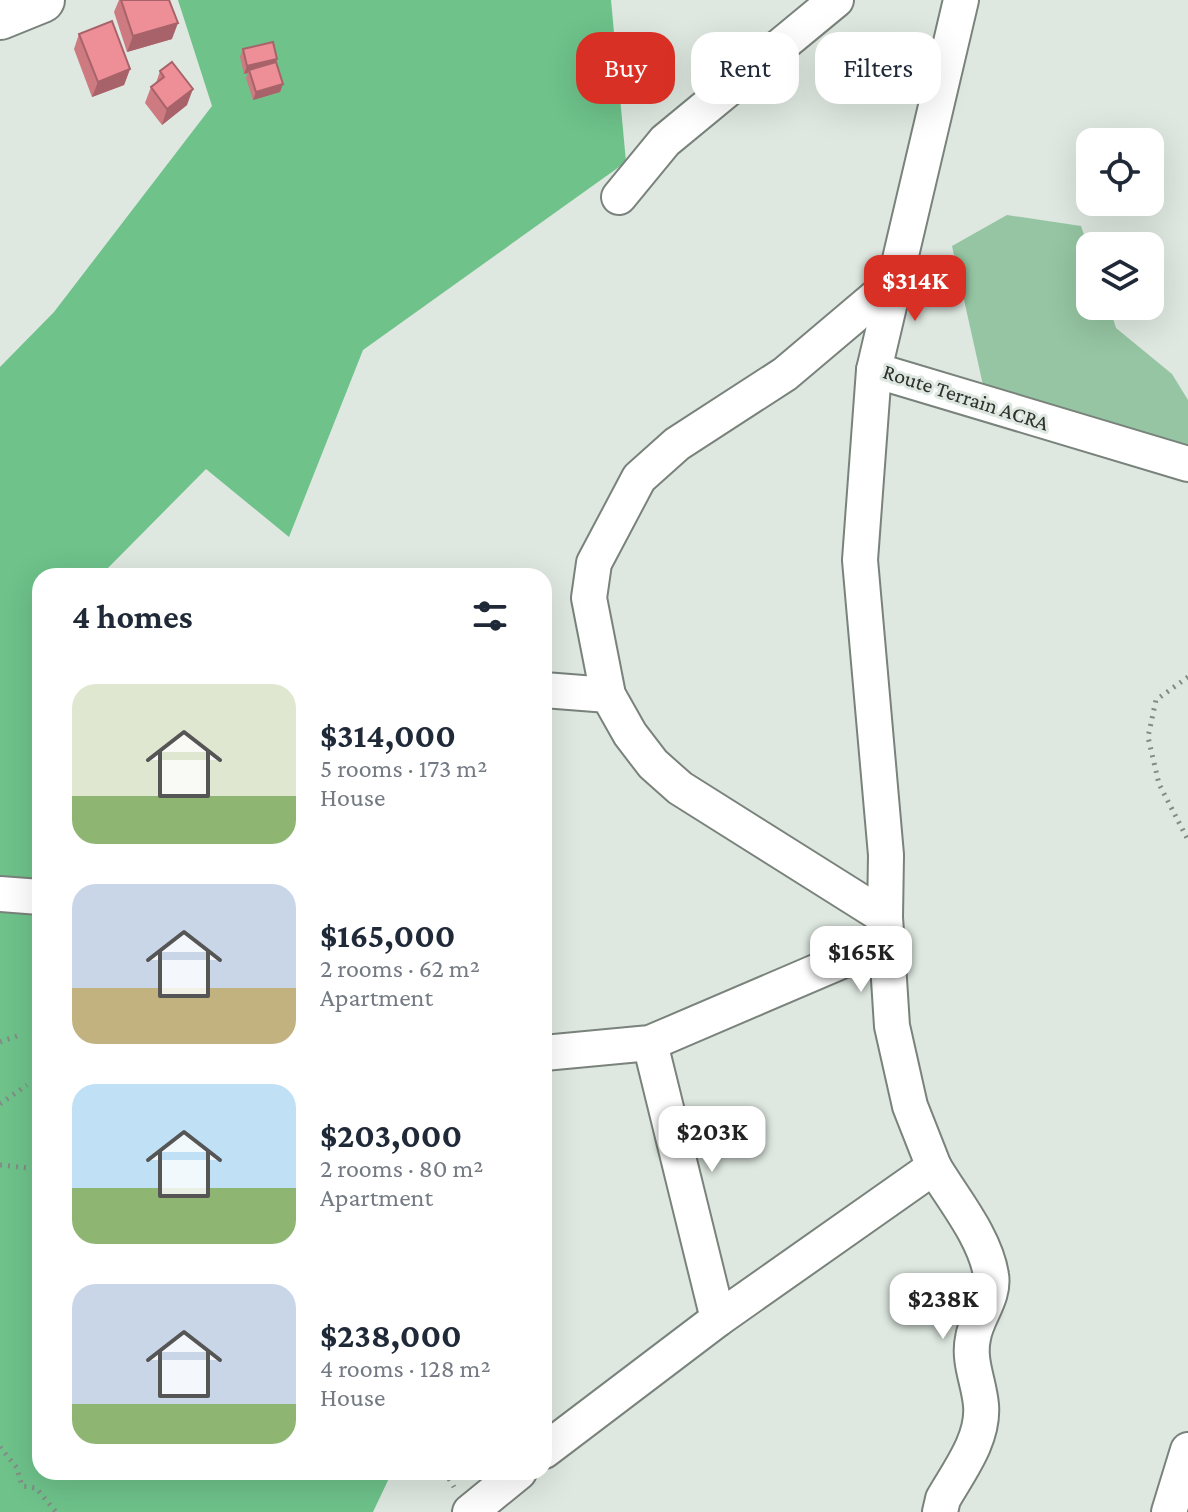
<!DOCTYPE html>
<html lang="en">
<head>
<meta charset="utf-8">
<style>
	:root { --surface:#fff; --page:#f2f2f3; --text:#1f2937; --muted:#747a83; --accent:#d93025 }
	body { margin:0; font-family:"Crimson Pro",serif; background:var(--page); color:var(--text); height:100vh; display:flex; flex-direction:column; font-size:30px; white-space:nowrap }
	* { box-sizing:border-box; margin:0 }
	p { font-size:26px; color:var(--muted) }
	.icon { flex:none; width:44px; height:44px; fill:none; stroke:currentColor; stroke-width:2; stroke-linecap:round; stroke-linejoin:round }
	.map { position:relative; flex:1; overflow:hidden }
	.sheet { position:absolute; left:32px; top:568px; width:520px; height:912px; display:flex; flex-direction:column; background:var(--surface); border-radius:24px; box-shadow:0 8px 32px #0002 }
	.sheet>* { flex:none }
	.banner { position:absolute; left:576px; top:32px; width:492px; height:72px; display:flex; gap:16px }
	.tools { position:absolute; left:1076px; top:128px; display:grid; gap:16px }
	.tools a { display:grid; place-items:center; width:88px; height:88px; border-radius:16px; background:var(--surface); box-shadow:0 8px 32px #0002; font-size:40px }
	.price { position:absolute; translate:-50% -68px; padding:0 18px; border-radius:16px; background:#fff; color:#222; font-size:26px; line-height:52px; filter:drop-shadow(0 2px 4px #0008) }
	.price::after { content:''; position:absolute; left:50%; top:48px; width:24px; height:18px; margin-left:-12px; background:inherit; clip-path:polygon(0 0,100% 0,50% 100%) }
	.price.current { background:var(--accent); color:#fff }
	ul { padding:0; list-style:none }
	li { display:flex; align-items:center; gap:24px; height:200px; padding:0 40px }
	li span { display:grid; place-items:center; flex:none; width:224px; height:160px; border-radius:24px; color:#555 }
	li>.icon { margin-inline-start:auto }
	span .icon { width:96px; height:96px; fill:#fffc; stroke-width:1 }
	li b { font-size:34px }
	h2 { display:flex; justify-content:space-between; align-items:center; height:96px; padding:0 40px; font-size:34px }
	.tag { padding:0 28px; border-radius:24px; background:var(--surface); box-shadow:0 8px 32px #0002; font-size:28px; line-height:72px }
	.tag.current { background:var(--accent); color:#fff }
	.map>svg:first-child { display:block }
</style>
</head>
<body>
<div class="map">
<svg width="1188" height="1512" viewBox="0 0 1188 1512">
	<rect width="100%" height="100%" fill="#dee7e0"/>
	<!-- green -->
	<path fill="#95c5a2" d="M1007,215L1081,226L1090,252V306H1109L1116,328L1172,374L1188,400V445L1075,424L985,394L952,246Z"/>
	<!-- forest -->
	<path fill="#6ec28a" d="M178,0H611L626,162L363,350L289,537L206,469L105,571L108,576H40V1472H392L373,1512H0V367L54,312L212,106Z"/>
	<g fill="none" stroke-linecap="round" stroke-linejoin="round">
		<!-- minor casing -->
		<g stroke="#79827b" stroke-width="38">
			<g id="minor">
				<path d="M961,0L874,370L1188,464"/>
				<path d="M619,197L665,141L836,0"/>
				<path d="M544,690L608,695"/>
				<path d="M0,894L40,897"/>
				<path d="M885,917L680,788L653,764L630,734L608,695L589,598L594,563L639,478L677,444L785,374L895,281"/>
				<path d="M650,1043L718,1319"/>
				<path d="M544,1053L650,1043L886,942"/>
				<path d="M934,1167C953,1199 985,1237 991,1275C995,1297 976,1317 973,1338C968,1361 979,1382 981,1405C984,1439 959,1471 943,1499L940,1512"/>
				<path d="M544,1451L718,1319L934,1167L910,1106L892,1026L885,917L886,855L860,560L874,370"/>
				<path d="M470,1512L519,1472"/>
				<path d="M1169,1512L1188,1450"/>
			</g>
		</g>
		<!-- major casing -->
		<g stroke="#79827b" stroke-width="48">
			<path id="major" d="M0,17L42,0"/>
		</g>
		<!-- path -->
		<g stroke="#848b86" stroke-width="5" stroke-dasharray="2 6" stroke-linecap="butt">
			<path d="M1188,677L1156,700L1148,737L1159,784L1188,840"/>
			<path d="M0,1042L17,1036"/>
			<path d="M0,1104L27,1085"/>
			<path d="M0,1165L28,1168"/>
			<path d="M0,1447L17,1468L22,1486L36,1488L56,1512"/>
			<path d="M445,1472L454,1487"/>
		</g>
		<!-- minor -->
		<use href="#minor" stroke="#fff" stroke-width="34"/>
		<!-- major -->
		<use href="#major" stroke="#fff" stroke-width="44"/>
	</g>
	<!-- wall -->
	<g fill="#cd7a81">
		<path d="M119,0H169L172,39L127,52L114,12Z"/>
		<path d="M79,34L130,69L124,85L92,97L74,49Z"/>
		<path d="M243,49L276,62L283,84L280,92L253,100L246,78L248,73L244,74L240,57Z"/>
		<path d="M160,71L187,105L162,125L145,103L151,87L156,83Z"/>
	</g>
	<!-- shaded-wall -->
	<g fill="#a76369">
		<path d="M178,23L172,39L127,52L133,36Z"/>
		<path d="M277,59L274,67L249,70L248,73L244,74L247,66Z"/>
		<path d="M130,69L124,85L92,97L98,82Z"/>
		<path d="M283,84L280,92L253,100L256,92Z"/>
		<path d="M193,89L187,105L162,125L167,109Z"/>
	</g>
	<!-- building -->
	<g fill="#ee8e96" stroke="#a76369" stroke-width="2">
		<path d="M121,0H169L178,23L133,36Z"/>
		<path d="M112,21L130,69L98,82L79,34Z"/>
		<path d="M273,42L277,59L247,66L243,49Z"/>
		<path d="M172,62L193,89L167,109L151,87L164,77L160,71Z"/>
		<path d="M276,62L283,84L256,92L249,70Z"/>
	</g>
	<g text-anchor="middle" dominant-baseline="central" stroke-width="6" stroke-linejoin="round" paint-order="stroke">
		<!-- street labels -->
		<g font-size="22" fill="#2d312e" stroke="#dee7e0">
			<text transform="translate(966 397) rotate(18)">Route Terrain ACRA</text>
		</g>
	</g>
</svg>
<div class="tools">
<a><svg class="icon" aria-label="locate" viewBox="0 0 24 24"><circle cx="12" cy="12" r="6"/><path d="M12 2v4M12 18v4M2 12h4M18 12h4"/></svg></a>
<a><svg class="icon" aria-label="layers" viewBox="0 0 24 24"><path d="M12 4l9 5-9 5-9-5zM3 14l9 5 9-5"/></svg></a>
</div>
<b class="price current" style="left:915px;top:323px">$314K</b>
<b class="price" style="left:861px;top:994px">$165K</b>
<b class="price" style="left:712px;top:1174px">$203K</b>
<b class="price" style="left:943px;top:1341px">$238K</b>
<div class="banner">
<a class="tag current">Buy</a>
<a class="tag">Rent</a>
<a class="tag">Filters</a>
</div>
<section class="sheet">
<h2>4 homes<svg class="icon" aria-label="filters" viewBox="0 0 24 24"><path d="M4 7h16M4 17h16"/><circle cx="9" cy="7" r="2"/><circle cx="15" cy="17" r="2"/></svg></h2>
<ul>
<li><span style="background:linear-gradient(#dfe7d0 70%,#8fb573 0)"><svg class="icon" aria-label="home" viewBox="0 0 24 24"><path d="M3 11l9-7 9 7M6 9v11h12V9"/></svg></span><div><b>$314,000</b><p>5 rooms · 173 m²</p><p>House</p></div></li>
<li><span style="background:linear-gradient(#c9d6e8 65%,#c2b280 0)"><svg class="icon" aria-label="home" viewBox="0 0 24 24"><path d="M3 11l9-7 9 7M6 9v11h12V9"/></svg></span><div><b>$165,000</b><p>2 rooms · 62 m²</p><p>Apartment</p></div></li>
<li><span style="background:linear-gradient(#bfe0f5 65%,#8fb573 0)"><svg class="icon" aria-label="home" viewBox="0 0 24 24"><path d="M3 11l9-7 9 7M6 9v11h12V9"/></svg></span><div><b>$203,000</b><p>2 rooms · 80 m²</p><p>Apartment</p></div></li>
<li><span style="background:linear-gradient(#c9d6e8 75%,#8fb573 0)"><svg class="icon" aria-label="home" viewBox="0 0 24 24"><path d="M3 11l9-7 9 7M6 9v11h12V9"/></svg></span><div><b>$238,000</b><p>4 rooms · 128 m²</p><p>House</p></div></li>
</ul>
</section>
</div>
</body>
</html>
